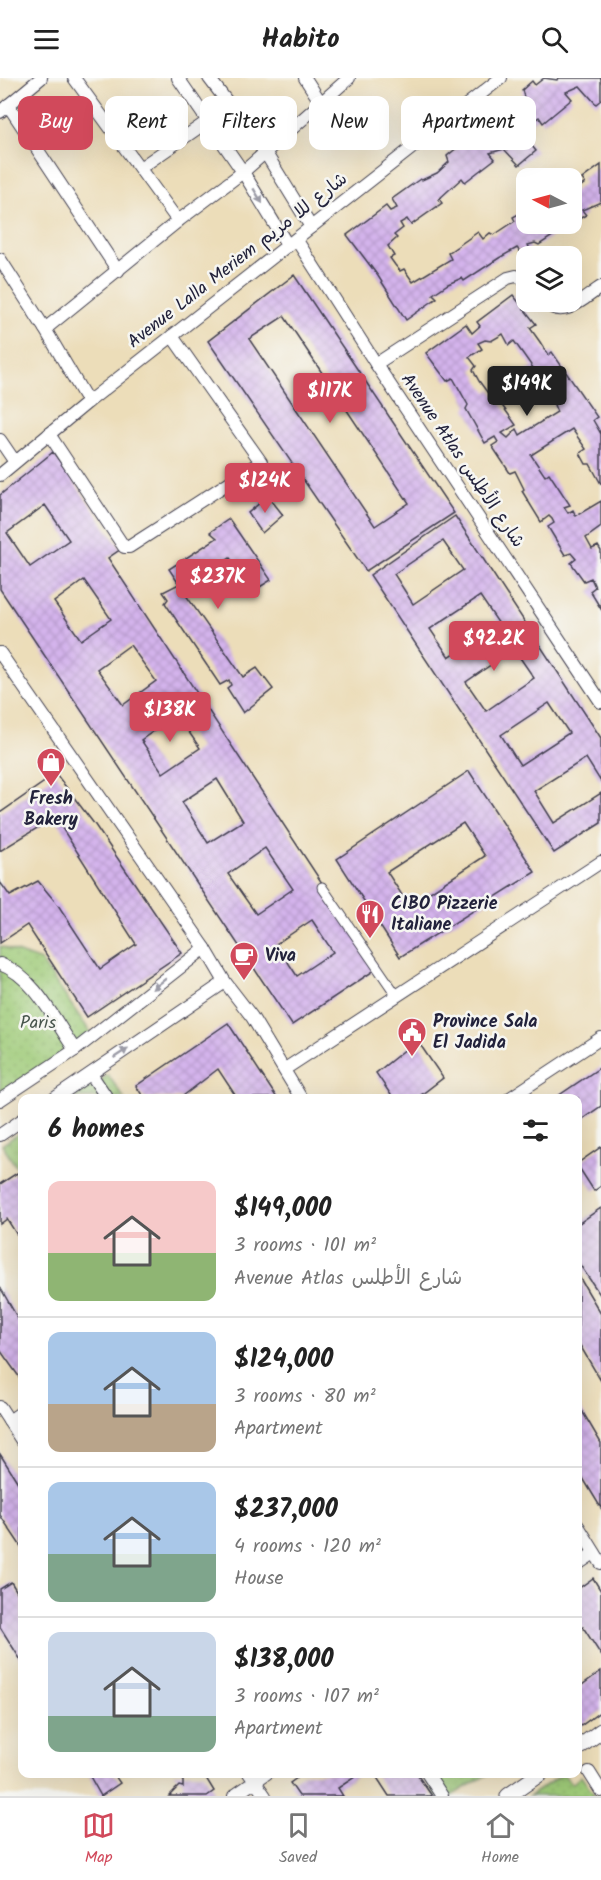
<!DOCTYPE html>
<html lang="en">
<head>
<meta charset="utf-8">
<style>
	:root { --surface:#fff; --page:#f2f2f2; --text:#222; --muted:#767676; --line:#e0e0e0; --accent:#d1495b }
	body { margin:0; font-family:Kalam,"Playpen Sans Arabic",sans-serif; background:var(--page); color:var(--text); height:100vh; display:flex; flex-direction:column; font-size:22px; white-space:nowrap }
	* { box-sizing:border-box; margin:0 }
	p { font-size:20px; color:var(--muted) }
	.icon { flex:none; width:33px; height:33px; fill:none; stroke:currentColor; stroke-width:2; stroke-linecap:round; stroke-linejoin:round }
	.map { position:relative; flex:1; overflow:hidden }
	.panel { position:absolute; left:18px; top:1016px; width:564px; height:684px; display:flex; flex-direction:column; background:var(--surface); border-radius:12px; box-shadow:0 6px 24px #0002 }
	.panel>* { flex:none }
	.hud { position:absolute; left:18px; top:18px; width:566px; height:54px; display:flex; gap:12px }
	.needle { width:39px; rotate:276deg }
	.controls { position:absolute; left:516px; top:90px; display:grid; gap:12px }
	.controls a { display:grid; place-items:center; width:66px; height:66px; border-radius:12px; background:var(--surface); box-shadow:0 6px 24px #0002; font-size:30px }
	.price { position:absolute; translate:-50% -51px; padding:0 14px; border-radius:6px; background:var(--accent); color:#fff; font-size:20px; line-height:39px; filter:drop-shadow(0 2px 3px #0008) }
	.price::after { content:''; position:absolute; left:50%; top:36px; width:18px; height:14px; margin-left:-9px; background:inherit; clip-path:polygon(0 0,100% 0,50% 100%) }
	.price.selected { background:#222; color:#fff }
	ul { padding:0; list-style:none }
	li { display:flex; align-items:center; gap:18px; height:150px; padding:0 30px }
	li+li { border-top:2px solid var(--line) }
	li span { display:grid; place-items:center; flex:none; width:168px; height:120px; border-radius:12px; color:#555 }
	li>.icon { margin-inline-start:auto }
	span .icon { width:72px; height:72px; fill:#fffc; stroke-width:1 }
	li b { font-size:26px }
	h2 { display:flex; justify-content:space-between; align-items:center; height:72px; padding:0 30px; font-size:26px }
	.chip { padding:0 21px; border-radius:12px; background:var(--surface); box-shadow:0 6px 24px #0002; font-size:21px; line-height:54px }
	.chip.selected { background:var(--accent); color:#fff }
	header { display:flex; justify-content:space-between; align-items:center; height:78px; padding:0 30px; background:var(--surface); font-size:27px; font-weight:700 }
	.dock { display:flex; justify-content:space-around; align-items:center; height:84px; border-top:2px solid var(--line); background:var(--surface); font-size:16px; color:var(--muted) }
	.dock a { display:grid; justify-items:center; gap:3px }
	.dock .selected { color:var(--accent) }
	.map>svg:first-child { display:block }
</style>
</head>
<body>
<header><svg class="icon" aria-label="menu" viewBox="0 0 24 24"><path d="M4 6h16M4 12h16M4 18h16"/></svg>Habito<svg class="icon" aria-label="search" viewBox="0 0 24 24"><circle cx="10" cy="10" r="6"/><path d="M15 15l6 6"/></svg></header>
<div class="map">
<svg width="601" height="1718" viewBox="0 0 601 1718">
	<defs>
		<pattern id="park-dots" width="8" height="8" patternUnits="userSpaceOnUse" patternTransform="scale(1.5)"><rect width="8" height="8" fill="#9fcb78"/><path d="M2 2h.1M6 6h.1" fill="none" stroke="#89ae69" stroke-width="1.8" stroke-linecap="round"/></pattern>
		<pattern id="building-cross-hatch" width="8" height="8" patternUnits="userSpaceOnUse" patternTransform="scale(1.5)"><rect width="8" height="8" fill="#d4b4ec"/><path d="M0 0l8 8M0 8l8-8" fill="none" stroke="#b69acb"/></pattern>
	</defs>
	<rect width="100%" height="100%" fill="#f6f6f2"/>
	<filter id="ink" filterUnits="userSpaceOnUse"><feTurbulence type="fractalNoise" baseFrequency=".0167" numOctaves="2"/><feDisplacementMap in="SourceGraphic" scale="12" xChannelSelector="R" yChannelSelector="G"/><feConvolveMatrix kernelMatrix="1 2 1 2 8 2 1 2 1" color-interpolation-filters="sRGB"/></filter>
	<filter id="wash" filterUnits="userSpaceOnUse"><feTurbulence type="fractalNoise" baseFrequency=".008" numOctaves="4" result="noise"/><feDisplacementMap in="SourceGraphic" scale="24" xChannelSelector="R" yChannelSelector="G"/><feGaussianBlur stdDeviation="1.35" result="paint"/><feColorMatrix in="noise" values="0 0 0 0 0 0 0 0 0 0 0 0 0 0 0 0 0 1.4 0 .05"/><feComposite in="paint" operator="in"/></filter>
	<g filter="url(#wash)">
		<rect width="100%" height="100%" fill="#ecddb9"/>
		<!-- park -->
		<g fill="url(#park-dots)" stroke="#60765a" stroke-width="1.5">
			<path d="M0,868L41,883L91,955L0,1017Z"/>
			<path d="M108,997L124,1020H73Z"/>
			<path d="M22,1053V1098L2,1067Z"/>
			<path d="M421,1695H490L451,1718H436Z"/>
			<path d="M563,1696L572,1706L581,1698L595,1718H529Z"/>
		</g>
		<g id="blocks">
			<!-- building -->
			<g fill="url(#building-cross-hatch)" fill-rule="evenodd">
				<path d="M544,0L557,2L558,0H601V22L596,26L580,8L566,14L572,21L543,45L539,39L519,52L536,73L519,87L504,71L490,75L495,81L465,104L462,100L439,121L442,125L411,147L407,141L400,145L403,150L394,157L397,160L388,168L394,178L390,180L395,187L400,193L404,191L413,204L451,181L448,175L478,154L483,161L490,155L494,157L515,143L513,139L526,132V146H571L539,167L535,165L528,167L531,174L524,178L517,170L499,180L464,203L462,200L448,206L433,216L437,220L406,242L378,198L347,157L386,128L390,133L397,130L392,121L420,101L422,102L437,95L449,84L447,78L507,29L511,34L515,32L524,19L522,12L532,3L535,7Z"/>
				<path d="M601,87V124L582,132L586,137L572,145V115L585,105L582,101Z"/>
				<path d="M294,197L454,435L366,493L208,263ZM284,238L409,425L375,448L249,261Z"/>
				<path d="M513,217L536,246L530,250L540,264L548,277L552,274L597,339L593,342L601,356V406L590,386H586L580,375L586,371L572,351L531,377L545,398L549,395L570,427L564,429L568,435L573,432L576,438L601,423V449L586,460L592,471L598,468L601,473V531L590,513L595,509L591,500L584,503L571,485L576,481L571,475L565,477L548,449L554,445L552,441L549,438L541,444L522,413L524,411L515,393L510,395L492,368L498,364L495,359L485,365L466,331L468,327L453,300L447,303L426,275L466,246L472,255L480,248L477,244ZM503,256L509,267L514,263L533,290L527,293L547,322L553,318L556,325L554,327L557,334L520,357L517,351L508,360L502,355L516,347L491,312L487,314L479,303L473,292L476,288L469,279L482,271L478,265L485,262L491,263Z"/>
				<path d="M53,374L121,471L108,480L378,890L292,947L0,511V417ZM45,427L69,462L30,489L7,455ZM84,502L111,541L81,562L54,524ZM130,567L156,603L123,627L97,591ZM177,637L200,670L163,695L141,662ZM217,701L243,743L208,765L182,724ZM265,770L293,811L256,836L228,796ZM312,842L333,874L297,898L276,866Z"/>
				<path d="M268,418L283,437L262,455L248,435Z"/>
				<path d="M455,438L601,660V704L586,680L534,713L554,745L601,715V745L554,775L370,497ZM443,463L463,492L413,526L394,496ZM480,518L499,546L449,579L430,551ZM514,571L534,600L486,633L466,604ZM549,625L569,655L520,687L501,657Z"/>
				<path d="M229,441L271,502L255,512L230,480L183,513L243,599L257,590L273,611L243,635L227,610L231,607L229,602L220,607L165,525L168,521L163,514L179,506L169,491L217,460L210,454Z"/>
				<path d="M469,693L535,794L400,879L337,781ZM463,745L485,778L409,828L387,794Z"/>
				<path d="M56,696L95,747L182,875L87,939L27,847L0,865V804L10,818L38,803L58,827L100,891L136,866L55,739L0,773V735Z"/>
				<path d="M228,945L277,1020H237L218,991L183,1018L185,1020H144L136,1008Z"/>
				<path d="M417,962L443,1000L417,1020H393L376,995Z"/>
				<path d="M601,989V1028L578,1044V1020H555Z"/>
				<path d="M601,1069V1108L594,1113L578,1088V1085Z"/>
				<path d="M17,1095L22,1103V1165L7,1141L0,1146V1106Z"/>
				<path d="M601,1130V1218L578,1184V1146Z"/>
				<path d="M578,1197L601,1236V1303L578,1264Z"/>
				<path d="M0,1209L22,1248V1299L20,1300L0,1272Z"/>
				<path d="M578,1326L601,1365V1430L578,1392Z"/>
				<path d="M0,1376L22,1411V1470L0,1437Z"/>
				<path d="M593,1500L601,1513V1577L583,1549L578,1552V1511Z"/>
				<path d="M11,1504L22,1522V1584L0,1549V1511Z"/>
				<path d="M601,1593V1633L578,1650V1610Z"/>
				<path d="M88,1695H113L120,1705L101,1718Z"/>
				<path d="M174,1695H203L214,1713L207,1718H169L179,1708L183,1709V1703Z"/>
				<path d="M304,1695H361L338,1710L343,1718H299L290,1705Z"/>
				<path d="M374,1695H416L432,1718H389Z"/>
			</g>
		</g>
	</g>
	<g filter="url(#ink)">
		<use href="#blocks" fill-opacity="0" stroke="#403e4e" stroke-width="1.5"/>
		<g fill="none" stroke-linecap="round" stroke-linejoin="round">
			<!-- pedestrian casing -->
			<g stroke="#403e4e" stroke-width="11">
				<path id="pedestrian" d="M322,809L397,918"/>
			</g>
			<!-- minor casing -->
			<g stroke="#403e4e" stroke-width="14">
				<g id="minor">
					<path d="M74,0L178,143"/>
					<path d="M178,0L243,94L288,168"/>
					<path d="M209,0L265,74L311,149"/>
					<path d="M305,0L321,25"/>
					<path d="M8,27L118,193"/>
					<path d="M0,34L41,0"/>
					<path d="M140,90L208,43"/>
					<path d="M296,161L376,286L601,624"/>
					<path d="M0,181L45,251"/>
					<path d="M546,224C563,243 585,219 601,209"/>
					<path d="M376,286L508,200L516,198L526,201"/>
					<path d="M88,324L45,251L178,143L243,94L349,0"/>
					<path d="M49,356L124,469H129L261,384L172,258"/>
					<path d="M0,362L15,384"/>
					<path d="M0,397L88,324L501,0"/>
					<path d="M0,575L205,870L225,904L252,939L301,1020"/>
					<path d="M0,886C34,898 55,943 75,972"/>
					<path d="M285,991L601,784"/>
					<path d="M91,996L107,1020"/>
					<path d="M55,1020L225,904"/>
					<path d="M510,1020L601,960"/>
					<path d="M0,1022L75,972L205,870"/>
					<path d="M0,1057L22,1042"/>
					<path d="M0,1329L22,1363"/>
					<path d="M9,1343L22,1334"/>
					<path d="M578,1448L601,1485"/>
					<path d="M578,1486L594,1475"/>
					<path d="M589,1694L601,1713"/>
					<path d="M249,1695L265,1718"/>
					<path d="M427,1695L442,1718"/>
					<path d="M234,1718L267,1695"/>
				</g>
			</g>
			<!-- tertiary casing -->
			<g stroke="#403e4e" stroke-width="17">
				<g id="tertiary">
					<path d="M578,1670L601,1653"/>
					<path d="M508,1718L541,1695"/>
				</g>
			</g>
			<!-- pedestrian -->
			<use href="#pedestrian" stroke="#fff" stroke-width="9"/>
			<!-- minor -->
			<use href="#minor" stroke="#fff" stroke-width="12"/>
			<!-- tertiary -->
			<use href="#tertiary" stroke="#fff" stroke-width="15"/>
		</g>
		<!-- one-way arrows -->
		<defs><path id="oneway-solid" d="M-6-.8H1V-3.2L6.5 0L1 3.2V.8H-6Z" transform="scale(1.5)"/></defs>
		<g fill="#9c9ca7">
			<use href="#oneway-solid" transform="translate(258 118) rotate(59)"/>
			<use href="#oneway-solid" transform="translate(159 906) rotate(142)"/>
			<use href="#oneway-solid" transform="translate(121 975) rotate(-34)"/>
		</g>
	</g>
	<!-- icons -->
	<defs>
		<g id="shop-pin" transform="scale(1.5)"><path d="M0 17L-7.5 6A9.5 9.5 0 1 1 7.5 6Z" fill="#d1495b" stroke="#f6f6f2"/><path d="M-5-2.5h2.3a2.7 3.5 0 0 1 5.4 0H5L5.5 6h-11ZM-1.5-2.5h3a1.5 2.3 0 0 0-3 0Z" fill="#fff"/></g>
		<g id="restaurant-pin" transform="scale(1.5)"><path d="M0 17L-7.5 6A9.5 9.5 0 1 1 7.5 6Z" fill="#d1495b" stroke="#f6f6f2"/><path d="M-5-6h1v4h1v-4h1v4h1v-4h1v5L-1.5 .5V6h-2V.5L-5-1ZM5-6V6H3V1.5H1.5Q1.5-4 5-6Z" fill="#fff"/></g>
		<g id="cafe-pin" transform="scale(1.5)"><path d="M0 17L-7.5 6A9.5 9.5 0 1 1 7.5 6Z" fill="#d1495b" stroke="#f6f6f2"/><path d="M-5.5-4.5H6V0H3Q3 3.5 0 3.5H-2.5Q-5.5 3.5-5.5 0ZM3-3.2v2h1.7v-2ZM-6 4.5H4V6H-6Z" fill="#fff"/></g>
		<g id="civic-pin" transform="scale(1.5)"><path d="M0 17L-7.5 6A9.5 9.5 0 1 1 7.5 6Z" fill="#d1495b" stroke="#f6f6f2"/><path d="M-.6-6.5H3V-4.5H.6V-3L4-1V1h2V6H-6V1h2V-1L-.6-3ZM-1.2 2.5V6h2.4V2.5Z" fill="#fff"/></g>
	</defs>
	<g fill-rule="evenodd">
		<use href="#shop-pin" x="51" y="684"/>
		<use href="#restaurant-pin" x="370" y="836"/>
		<use href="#cafe-pin" x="244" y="878"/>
		<use href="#civic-pin" x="412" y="954"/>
	</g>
	<g text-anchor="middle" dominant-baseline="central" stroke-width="5" stroke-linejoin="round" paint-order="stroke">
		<!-- street labels -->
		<g font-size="18" fill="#22223b" stroke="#f6f6f2">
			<text transform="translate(238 183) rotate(-38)">Avenue Lalla Meriem شارع للا مريم</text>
			<text transform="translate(462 383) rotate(56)">Avenue Atlas شارع الأطلس</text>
		</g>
		<!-- poi labels -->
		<g font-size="18" font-weight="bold" fill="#22223b" stroke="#f6f6f2" text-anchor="start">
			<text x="51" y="721" text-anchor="middle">Fresh<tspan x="51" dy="21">Bakery</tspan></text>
			<text x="391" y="826">CIBO Pizzerie<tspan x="391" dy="21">Italiane</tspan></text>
			<text x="265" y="878">Viva</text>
			<text x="433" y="944">Province Sala<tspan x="433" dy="21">El Jadida</tspan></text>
		</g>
		<!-- park labels -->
		<g font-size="18" fill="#48554d" stroke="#f6f6f2">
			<text x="38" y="945">Paris</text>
		</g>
	</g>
</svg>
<div class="controls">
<a><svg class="needle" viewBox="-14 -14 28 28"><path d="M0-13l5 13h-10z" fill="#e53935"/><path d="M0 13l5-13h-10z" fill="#767676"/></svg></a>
<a><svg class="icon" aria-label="layers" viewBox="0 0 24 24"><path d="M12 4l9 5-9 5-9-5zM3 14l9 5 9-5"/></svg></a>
</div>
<b class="price selected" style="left:527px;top:339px">$149K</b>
<b class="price" style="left:330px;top:346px">$117K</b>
<b class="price" style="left:265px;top:436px">$124K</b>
<b class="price" style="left:218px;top:532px">$237K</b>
<b class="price" style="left:494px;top:594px">$92.2K</b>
<b class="price" style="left:170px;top:665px">$138K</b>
<div class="hud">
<a class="chip selected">Buy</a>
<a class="chip">Rent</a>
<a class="chip">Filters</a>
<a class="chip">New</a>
<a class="chip">Apartment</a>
</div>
<section class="panel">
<h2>6 homes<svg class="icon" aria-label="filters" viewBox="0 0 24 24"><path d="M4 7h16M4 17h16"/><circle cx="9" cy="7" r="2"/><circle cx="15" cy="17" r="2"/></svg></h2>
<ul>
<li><span style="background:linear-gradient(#f6c9c9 60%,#8fb573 0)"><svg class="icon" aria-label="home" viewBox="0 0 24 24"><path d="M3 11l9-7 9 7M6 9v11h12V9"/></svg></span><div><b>$149,000</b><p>3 rooms · 101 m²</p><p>Avenue Atlas شارع الأطلس</p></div></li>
<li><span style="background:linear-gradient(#a9c7e8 60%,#b9a48a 0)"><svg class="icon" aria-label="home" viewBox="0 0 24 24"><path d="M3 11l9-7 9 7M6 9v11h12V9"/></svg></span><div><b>$124,000</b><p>3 rooms · 80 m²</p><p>Apartment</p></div></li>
<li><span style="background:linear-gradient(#a9c7e8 60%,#7fa58c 0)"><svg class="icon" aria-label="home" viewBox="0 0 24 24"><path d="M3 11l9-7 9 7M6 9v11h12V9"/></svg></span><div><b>$237,000</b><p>4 rooms · 120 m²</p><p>House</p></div></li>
<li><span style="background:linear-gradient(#c9d6e8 70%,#7fa58c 0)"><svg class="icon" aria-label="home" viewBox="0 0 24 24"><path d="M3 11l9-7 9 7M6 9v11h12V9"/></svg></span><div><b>$138,000</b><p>3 rooms · 107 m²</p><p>Apartment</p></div></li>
</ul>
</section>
</div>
<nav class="dock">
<a class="selected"><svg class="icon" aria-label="map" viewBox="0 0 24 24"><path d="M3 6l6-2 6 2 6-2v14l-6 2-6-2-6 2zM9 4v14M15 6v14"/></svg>Map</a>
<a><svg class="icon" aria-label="saved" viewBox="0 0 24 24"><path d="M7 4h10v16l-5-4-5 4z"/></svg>Saved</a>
<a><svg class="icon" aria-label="home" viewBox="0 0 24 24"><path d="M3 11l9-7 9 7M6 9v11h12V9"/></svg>Home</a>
</nav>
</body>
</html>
